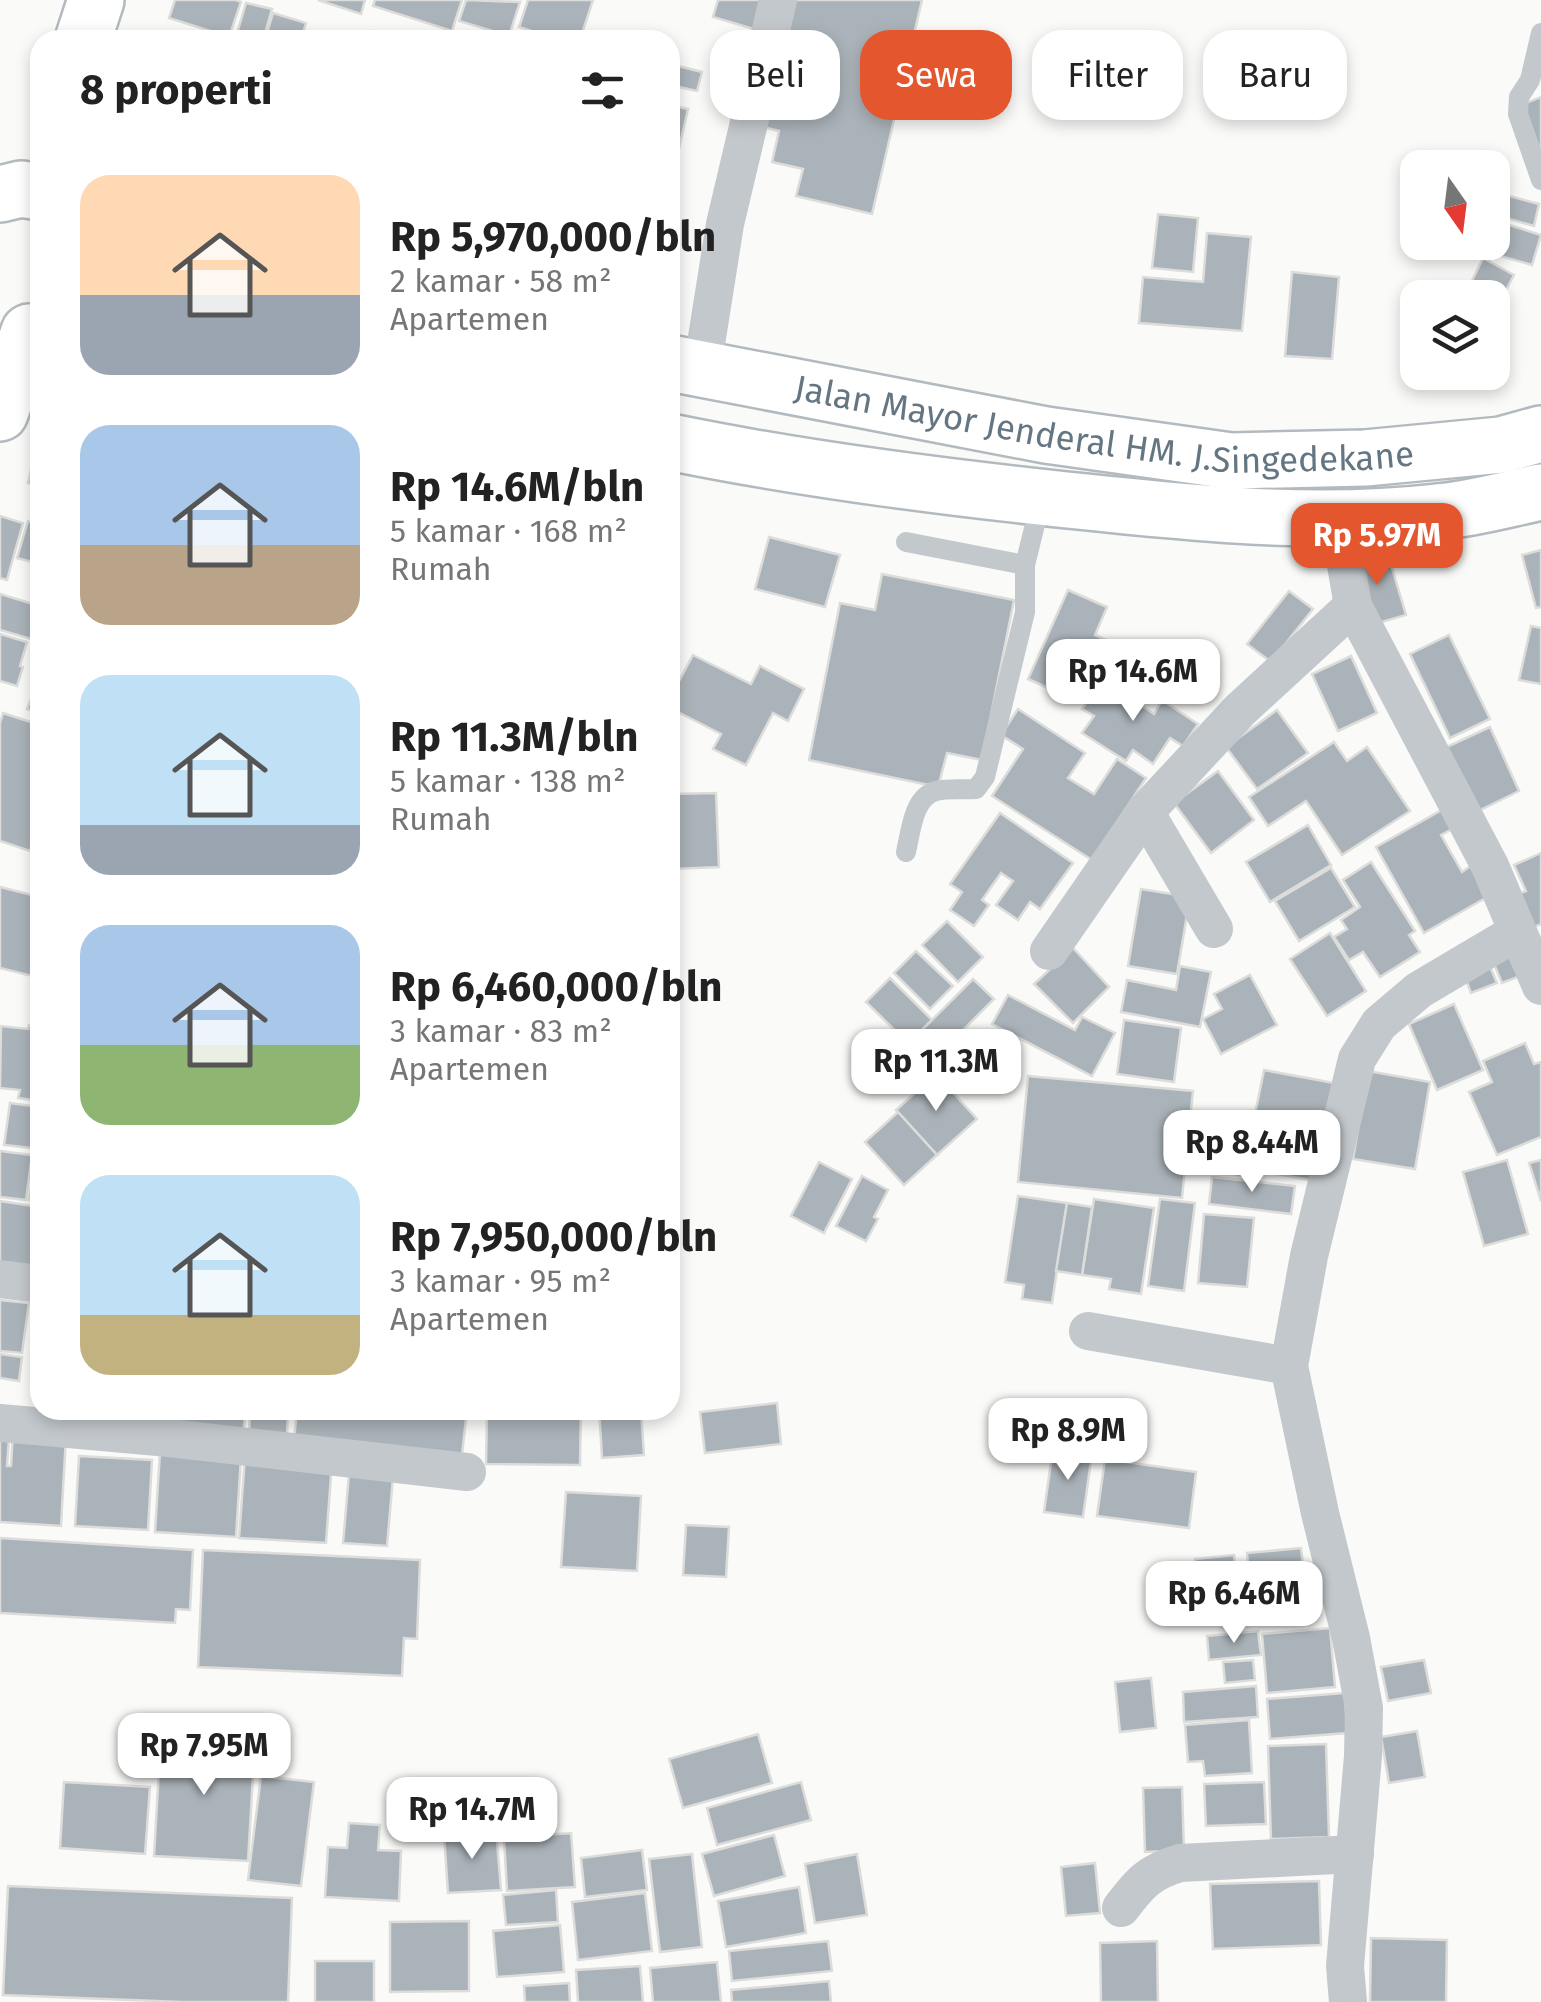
<!DOCTYPE html>
<html lang="id">
<head>
<meta charset="utf-8">
<style>
	:root { --surface:#fff; --page:#f6f6f6; --text:#222; --muted:#767676; --accent:#e4572e }
	body { margin:0; font-family:"Fira Sans",sans-serif; background:var(--page); color:var(--text); height:100vh; display:flex; flex-direction:column; font-size:38px; white-space:nowrap }
	* { box-sizing:border-box; margin:0 }
	p { font-size:32px; color:var(--muted) }
	.icon { flex:none; width:55px; height:55px; fill:none; stroke:currentColor; stroke-width:2; stroke-linecap:round; stroke-linejoin:round }
	.map { position:relative; flex:1; overflow:hidden }
	.side { position:absolute; left:30px; top:30px; width:650px; height:1390px; display:flex; flex-direction:column; background:var(--surface); border-radius:30px; box-shadow:0 5px 15px #0003 }
	.side>* { flex:none }
	.guide { position:absolute; left:710px; top:30px; width:680px; height:90px; display:flex; gap:20px }
	.needle { width:65px; rotate:166deg }
	.tools { position:absolute; left:1400px; top:150px; display:grid; gap:20px }
	.tools a { display:grid; place-items:center; width:110px; height:110px; border-radius:20px; background:var(--surface); box-shadow:0 5px 15px #0003; font-size:50px }
	.price { position:absolute; translate:-50% -85px; padding:0 22px; border-radius:20px; background:#fff; color:#222; font-size:32px; line-height:65px; filter:drop-shadow(0 2px 5px #0008) }
	.price::after { content:''; position:absolute; left:50%; top:60px; width:30px; height:22px; margin-left:-15px; background:inherit; clip-path:polygon(0 0,100% 0,50% 100%) }
	.price.active { background:var(--accent); color:#fff }
	ul { padding:0; list-style:none }
	li { display:flex; align-items:center; gap:30px; height:250px; padding:0 50px }
	li span { display:grid; place-items:center; flex:none; width:280px; height:200px; border-radius:30px; color:#555 }
	li>.icon { margin-inline-start:auto }
	span .icon { width:120px; height:120px; fill:#fffc; stroke-width:1 }
	li b { font-size:42px }
	h2 { display:flex; justify-content:space-between; align-items:center; height:120px; padding:0 50px; font-size:42px }
	.tag { padding:0 35px; border-radius:30px; background:var(--surface); box-shadow:0 5px 15px #0003; font-size:35px; line-height:90px }
	.tag.active { background:var(--accent); color:#fff }
	.map>svg:first-child { display:block }
</style>
</head>
<body>
<div class="map">
<svg width="1541" height="2002" viewBox="0 0 1541 2002">
	<rect width="100%" height="100%" fill="#fafaf8"/>
	<!-- building -->
	<g fill="#aab3b9" stroke="#dcdcda" stroke-width="2.5">
		<path d="M175,0H236L241,2L229,37L169,18Z"/>
		<path d="M318,0H365L361,14Z"/>
		<path d="M375,0H462L452,31L373,6Z"/>
		<path d="M466,0L520,2L509,36L459,21Z"/>
		<path d="M528,0H593L580,40H560L519,27Z"/>
		<path d="M718,0H766L757,30L713,17Z"/>
		<path d="M785,0H922L872,214L796,196L803,169L772,162L779,131L755,125Z"/>
		<path d="M246,3L272,9L263,40H235Z"/>
		<path d="M273,13L306,23L301,40H265Z"/>
		<path d="M371,31L406,40H368Z"/>
		<path d="M670,64L702,72L697,91L670,85Z"/>
		<path d="M1541,97V154L1523,104Z"/>
		<path d="M670,105L688,109L670,188Z"/>
		<path d="M1498,193L1539,204L1534,226L1492,214Z"/>
		<path d="M1158,214L1198,218L1193,272L1152,268Z"/>
		<path d="M1509,225L1541,235L1532,265L1500,256Z"/>
		<path d="M1207,233L1251,237L1242,331L1139,323L1143,277L1203,282Z"/>
		<path d="M1483,258L1514,275L1501,299L1471,283Z"/>
		<path d="M1292,272L1339,277L1332,359L1285,356Z"/>
		<path d="M33,461L40,463V486L28,483Z"/>
		<path d="M0,516L23,523L7,580L0,578Z"/>
		<path d="M28,521L40,524V564L17,558Z"/>
		<path d="M769,537L840,555L825,607L755,589Z"/>
		<path d="M1541,550V607L1536,608L1522,555Z"/>
		<path d="M1387,551L1406,615L1368,626L1349,562Z"/>
		<path d="M882,574L1014,600L982,760L947,753L938,787L809,760L840,603L875,610Z"/>
		<path d="M1068,590L1107,607L1095,635L1106,640L1079,702L1028,679Z"/>
		<path d="M1289,591L1313,609L1271,662L1247,644Z"/>
		<path d="M0,594L40,606L31,639L0,630Z"/>
		<path d="M1531,626L1541,628V684L1519,680Z"/>
		<path d="M0,634L27,642L20,666L23,667L17,686L0,681Z"/>
		<path d="M1449,635L1490,719L1450,738L1410,654Z"/>
		<path d="M693,655L751,684L760,666L804,689L788,721L773,713L746,765L713,749L721,734L670,708V698Z"/>
		<path d="M1351,656L1377,713L1338,731L1312,674Z"/>
		<path d="M1102,679L1154,714L1162,700L1198,724L1183,746L1170,738L1153,764L1133,750L1126,761L1082,733L1094,716L1082,709Z"/>
		<path d="M37,683L40,684V714L27,709Z"/>
		<path d="M1018,709L1085,753L1068,778L1094,794L1117,759L1146,778L1092,860L992,796L1023,749L1001,735Z"/>
		<path d="M1277,710L1308,753L1257,789L1226,747Z"/>
		<path d="M3,713L40,725V821L30,851L0,841V723Z"/>
		<path d="M1490,727L1519,791L1470,815L1440,750Z"/>
		<path d="M1334,742L1347,761L1367,747L1410,811L1342,855L1306,801L1268,826L1249,797Z"/>
		<path d="M1218,771L1254,820L1211,853L1174,803Z"/>
		<path d="M716,793L719,867L672,869L670,794Z"/>
		<path d="M1449,806L1460,825L1441,835L1462,872L1472,865L1489,896L1424,933L1376,847Z"/>
		<path d="M1000,813L1073,863L1040,909L1030,902L1018,920L996,905L1013,881L1001,873L982,900L989,905L974,926L950,910L962,892L950,884Z"/>
		<path d="M1308,825L1331,865L1270,902L1246,862Z"/>
		<path d="M1541,853V924L1521,933L1506,899L1526,891L1514,865Z"/>
		<path d="M1371,862L1415,931L1409,935L1420,952L1380,977L1363,952L1349,960L1334,937L1347,929L1341,920L1360,907L1343,880Z"/>
		<path d="M1331,868L1355,907L1299,941L1275,901Z"/>
		<path d="M0,887L40,897V978L0,968Z"/>
		<path d="M1141,889L1190,897L1177,974L1128,966Z"/>
		<path d="M947,921L983,957L958,982L922,945Z"/>
		<path d="M1330,933L1366,991L1327,1016L1290,959Z"/>
		<path d="M1073,948L1109,987L1073,1023L1034,984Z"/>
		<path d="M1512,949L1523,975L1502,983L1491,957Z"/>
		<path d="M916,951L953,986L930,1009L894,973Z"/>
		<path d="M1488,962L1497,983L1471,993L1463,972Z"/>
		<path d="M1180,966L1211,972L1200,1027L1121,1012L1127,980L1176,990Z"/>
		<path d="M1250,975L1277,1025L1221,1054L1203,1019L1222,1009L1214,994Z"/>
		<path d="M890,978L932,1020L908,1043L866,1002Z"/>
		<path d="M973,979L994,999L936,1057L915,1037Z"/>
		<path d="M1008,995L1075,1030L1082,1017L1115,1033L1092,1076L992,1024Z"/>
		<path d="M1454,1004L1483,1070L1437,1090L1409,1024Z"/>
		<path d="M1124,1020L1181,1028L1174,1082L1117,1074Z"/>
		<path d="M29,1025L40,1026V1101L18,1098L20,1090L0,1088L1,1026L28,1029Z"/>
		<path d="M1525,1043L1534,1064L1541,1062V1137L1497,1155L1469,1092L1492,1082L1483,1061Z"/>
		<path d="M1264,1070L1334,1083L1315,1181L1244,1168Z"/>
		<path d="M1368,1071L1430,1082L1415,1169L1353,1159Z"/>
		<path d="M936,1074L977,1119L937,1155L896,1110Z"/>
		<path d="M1028,1076L1193,1091L1182,1198L1018,1182Z"/>
		<path d="M10,1103L40,1107V1149L4,1145Z"/>
		<path d="M898,1112L937,1155L904,1185L865,1142Z"/>
		<path d="M1213,1140L1246,1145L1242,1175L1208,1170Z"/>
		<path d="M0,1151L32,1155L26,1200L0,1197Z"/>
		<path d="M37,1152L40,1153V1202L29,1200Z"/>
		<path d="M1507,1160L1528,1234L1484,1246L1463,1172Z"/>
		<path d="M1541,1160V1201L1529,1163Z"/>
		<path d="M819,1162L852,1179L824,1233L791,1216Z"/>
		<path d="M862,1176L888,1190L874,1217L878,1219L866,1241L836,1226Z"/>
		<path d="M1212,1177L1295,1186L1291,1214L1209,1204Z"/>
		<path d="M1018,1196L1067,1203L1052,1303L1022,1299L1024,1285L1005,1282Z"/>
		<path d="M1094,1199L1154,1208L1141,1294L1109,1289L1111,1279L1082,1275Z"/>
		<path d="M1160,1199L1195,1203L1184,1291L1148,1286Z"/>
		<path d="M0,1201L40,1207V1274L0,1269Z"/>
		<path d="M1067,1203L1092,1207L1082,1275L1056,1271Z"/>
		<path d="M1204,1214L1254,1218L1247,1287L1198,1283Z"/>
		<path d="M0,1300L29,1303L22,1353L0,1351Z"/>
		<path d="M0,1354L22,1357L19,1381L0,1378Z"/>
		<path d="M777,1403L781,1444L705,1453L700,1412Z"/>
		<path d="M138,1410H246L243,1435L137,1423Z"/>
		<path d="M250,1410H288L287,1439L249,1437Z"/>
		<path d="M297,1410H467L462,1455L294,1439Z"/>
		<path d="M487,1410H581L580,1465L486,1464Z"/>
		<path d="M599,1410H641L644,1455L602,1458Z"/>
		<path d="M13,1433L66,1436L61,1526L0,1522V1438L9,1439L7,1466H11Z"/>
		<path d="M1053,1448L1092,1454L1083,1517L1044,1512Z"/>
		<path d="M160,1452L241,1457L236,1537L155,1532Z"/>
		<path d="M79,1456L152,1460L148,1530L75,1526Z"/>
		<path d="M245,1457L332,1462L326,1543L239,1538Z"/>
		<path d="M1105,1459L1196,1472L1189,1528L1097,1516Z"/>
		<path d="M349,1474L393,1477L387,1546L343,1543Z"/>
		<path d="M566,1492L641,1496L637,1571L561,1567Z"/>
		<path d="M686,1525L729,1527L726,1577L683,1575Z"/>
		<path d="M0,1538L193,1550L190,1610L176,1609L175,1623L0,1613Z"/>
		<path d="M1301,1548L1307,1599L1252,1605L1247,1553Z"/>
		<path d="M203,1550L420,1560L417,1639L404,1638L402,1676L198,1667Z"/>
		<path d="M1234,1555L1237,1583H1234L1236,1595L1213,1598L1212,1585L1198,1587L1195,1559Z"/>
		<path d="M1330,1628L1335,1687L1267,1693L1262,1634Z"/>
		<path d="M1258,1631L1261,1655L1209,1660L1207,1636Z"/>
		<path d="M1253,1660L1255,1680L1225,1683L1223,1662Z"/>
		<path d="M1424,1660L1431,1693L1388,1701L1381,1667Z"/>
		<path d="M1151,1678L1156,1728L1120,1732L1115,1682Z"/>
		<path d="M1256,1686L1258,1717L1184,1722L1183,1692Z"/>
		<path d="M1345,1693L1347,1733L1270,1739L1267,1699Z"/>
		<path d="M1249,1720L1252,1773L1205,1776L1203,1761L1188,1762L1185,1725Z"/>
		<path d="M1417,1731L1425,1777L1389,1783L1381,1737Z"/>
		<path d="M161,1734L255,1740L248,1861L154,1856Z"/>
		<path d="M758,1734L772,1783L683,1808L669,1759Z"/>
		<path d="M1326,1744L1329,1837L1271,1839L1268,1746Z"/>
		<path d="M261,1776L314,1782L301,1886L248,1880Z"/>
		<path d="M64,1782L150,1787L145,1854L60,1848Z"/>
		<path d="M801,1782L811,1820L717,1845L707,1808Z"/>
		<path d="M1264,1782L1266,1824L1206,1826L1204,1784Z"/>
		<path d="M1182,1787L1184,1850L1145,1852L1143,1788Z"/>
		<path d="M349,1823L380,1825L378,1850L401,1851L399,1901L325,1897L328,1847L347,1848Z"/>
		<path d="M496,1830L501,1890L448,1893L444,1834Z"/>
		<path d="M571,1833L575,1887L507,1891L504,1838Z"/>
		<path d="M774,1835L785,1876L714,1896L702,1854Z"/>
		<path d="M642,1850L647,1890L585,1897L581,1858Z"/>
		<path d="M692,1854L702,1947L660,1952L649,1859Z"/>
		<path d="M857,1854L867,1915L815,1923L805,1864Z"/>
		<path d="M1095,1863L1100,1913L1066,1916L1061,1867Z"/>
		<path d="M1319,1881L1321,1945L1213,1949L1210,1884Z"/>
		<path d="M8,1886L292,1898L288,2002H182L3,1995Z"/>
		<path d="M799,1887L806,1933L726,1947L718,1901Z"/>
		<path d="M556,1890L558,1922L506,1925L503,1895Z"/>
		<path d="M645,1893L652,1951L578,1960L572,1902Z"/>
		<path d="M469,1921V1991L390,1992V1922Z"/>
		<path d="M560,1925L564,1972L497,1977L493,1931Z"/>
		<path d="M1371,1938L1447,1940L1446,2002H1370Z"/>
		<path d="M828,1941L832,1971L732,1981L729,1951Z"/>
		<path d="M1157,1941L1158,2002H1101L1100,1943Z"/>
		<rect x="315" y="1961" width="59" height="41"/>
		<path d="M717,1962L721,2002H653L650,1968Z"/>
		<path d="M640,1966L643,2002H578L576,1970Z"/>
		<path d="M829,1981L831,2002H732L731,1990Z"/>
		<path d="M569,1983L570,2002H525L524,1986Z"/>
	</g>
	<g fill="none" stroke-linecap="round" stroke-linejoin="round">
		<!-- secondary casing -->
		<g stroke="#b3babf" stroke-width="60">
			<g id="secondary">
				<path d="M83,40L96,0"/>
				<path d="M0,194L21,189L40,192"/>
				<path id="s1" d="M670,363L1046,435L1231,461L1365,458L1501,445L1541,434"/>
				<path d="M0,413L29,332"/>
				<path d="M670,442C801,469 934,486 1067,500C1190,513 1313,526 1437,512C1472,509 1507,499 1541,492"/>
			</g>
		</g>
		<!-- lane -->
		<g stroke="#c3c8cc" stroke-width="20">
			<path d="M1541,33L1530,80L1519,97L1518,114L1541,180"/>
			<path d="M906,542L1025,565"/>
			<path d="M906,852C911,831 913,797 936,791C949,788 963,790 976,789L985,777L1025,612V565L1041,500"/>
		</g>
		<!-- street -->
		<g stroke="#c3c8cc" stroke-width="38">
			<path d="M702,369L725,224L778,0"/>
			<path d="M1338,518L1353,606L1490,866L1541,986"/>
			<path d="M1145,812L1214,929"/>
			<path d="M1049,951L1145,812L1240,710L1353,606"/>
			<path d="M0,1279L40,1284"/>
			<path d="M1088,1331L1289,1366"/>
			<path d="M0,1423L169,1438L467,1472"/>
			<path d="M1121,1908C1140,1883 1149,1872 1180,1863L1355,1854"/>
			<path d="M1348,2002L1345,1966L1363,1756L1364,1708L1351,1638L1320,1513L1289,1366L1309,1256L1357,1059L1379,1024L1419,990L1517,932"/>
		</g>
		<!-- secondary -->
		<use href="#secondary" stroke="#fff" stroke-width="55"/>
	</g>
	<g text-anchor="middle" dominant-baseline="central" stroke-width="10" stroke-linejoin="round" paint-order="stroke">
		<!-- street labels -->
		<g font-size="35" fill="#657683" stroke="#fff">
			<text stroke="none"><textPath href="#s1" startOffset="440">Jalan Mayor Jenderal HM. J.Singedekane</textPath></text>
		</g>
	</g>
</svg>
<div class="tools">
<a><svg class="needle" viewBox="-14 -14 28 28"><path d="M0-13l5 13h-10z" fill="#e53935"/><path d="M0 13l5-13h-10z" fill="#767676"/></svg></a>
<a><svg class="icon" aria-label="layers" viewBox="0 0 24 24"><path d="M12 4l9 5-9 5-9-5zM3 14l9 5 9-5"/></svg></a>
</div>
<b class="price active" style="left:1377px;top:588px">Rp 5.97M</b>
<b class="price" style="left:1133px;top:724px">Rp 14.6M</b>
<b class="price" style="left:936px;top:1114px">Rp 11.3M</b>
<b class="price" style="left:1252px;top:1195px">Rp 8.44M</b>
<b class="price" style="left:1068px;top:1483px">Rp 8.9M</b>
<b class="price" style="left:1234px;top:1646px">Rp 6.46M</b>
<b class="price" style="left:204px;top:1798px">Rp 7.95M</b>
<b class="price" style="left:472px;top:1862px">Rp 14.7M</b>
<div class="guide">
<a class="tag">Beli</a>
<a class="tag active">Sewa</a>
<a class="tag">Filter</a>
<a class="tag">Baru</a>
</div>
<section class="side">
<h2>8 properti<svg class="icon" aria-label="filters" viewBox="0 0 24 24"><path d="M4 7h16M4 17h16"/><circle cx="9" cy="7" r="2"/><circle cx="15" cy="17" r="2"/></svg></h2>
<ul>
<li><span style="background:linear-gradient(#ffd9b3 60%,#9aa5b1 0)"><svg class="icon" aria-label="home" viewBox="0 0 24 24"><path d="M3 11l9-7 9 7M6 9v11h12V9"/></svg></span><div><b>Rp 5,970,000/bln</b><p>2 kamar · 58 m²</p><p>Apartemen</p></div></li>
<li><span style="background:linear-gradient(#a9c7e8 60%,#b9a48a 0)"><svg class="icon" aria-label="home" viewBox="0 0 24 24"><path d="M3 11l9-7 9 7M6 9v11h12V9"/></svg></span><div><b>Rp 14.6M/bln</b><p>5 kamar · 168 m²</p><p>Rumah</p></div></li>
<li><span style="background:linear-gradient(#bfe0f5 75%,#9aa5b1 0)"><svg class="icon" aria-label="home" viewBox="0 0 24 24"><path d="M3 11l9-7 9 7M6 9v11h12V9"/></svg></span><div><b>Rp 11.3M/bln</b><p>5 kamar · 138 m²</p><p>Rumah</p></div></li>
<li><span style="background:linear-gradient(#a9c7e8 60%,#8fb573 0)"><svg class="icon" aria-label="home" viewBox="0 0 24 24"><path d="M3 11l9-7 9 7M6 9v11h12V9"/></svg></span><div><b>Rp 6,460,000/bln</b><p>3 kamar · 83 m²</p><p>Apartemen</p></div></li>
<li><span style="background:linear-gradient(#bfe0f5 70%,#c2b280 0)"><svg class="icon" aria-label="home" viewBox="0 0 24 24"><path d="M3 11l9-7 9 7M6 9v11h12V9"/></svg></span><div><b>Rp 7,950,000/bln</b><p>3 kamar · 95 m²</p><p>Apartemen</p></div></li>
</ul>
</section>
</div>
</body>
</html>
